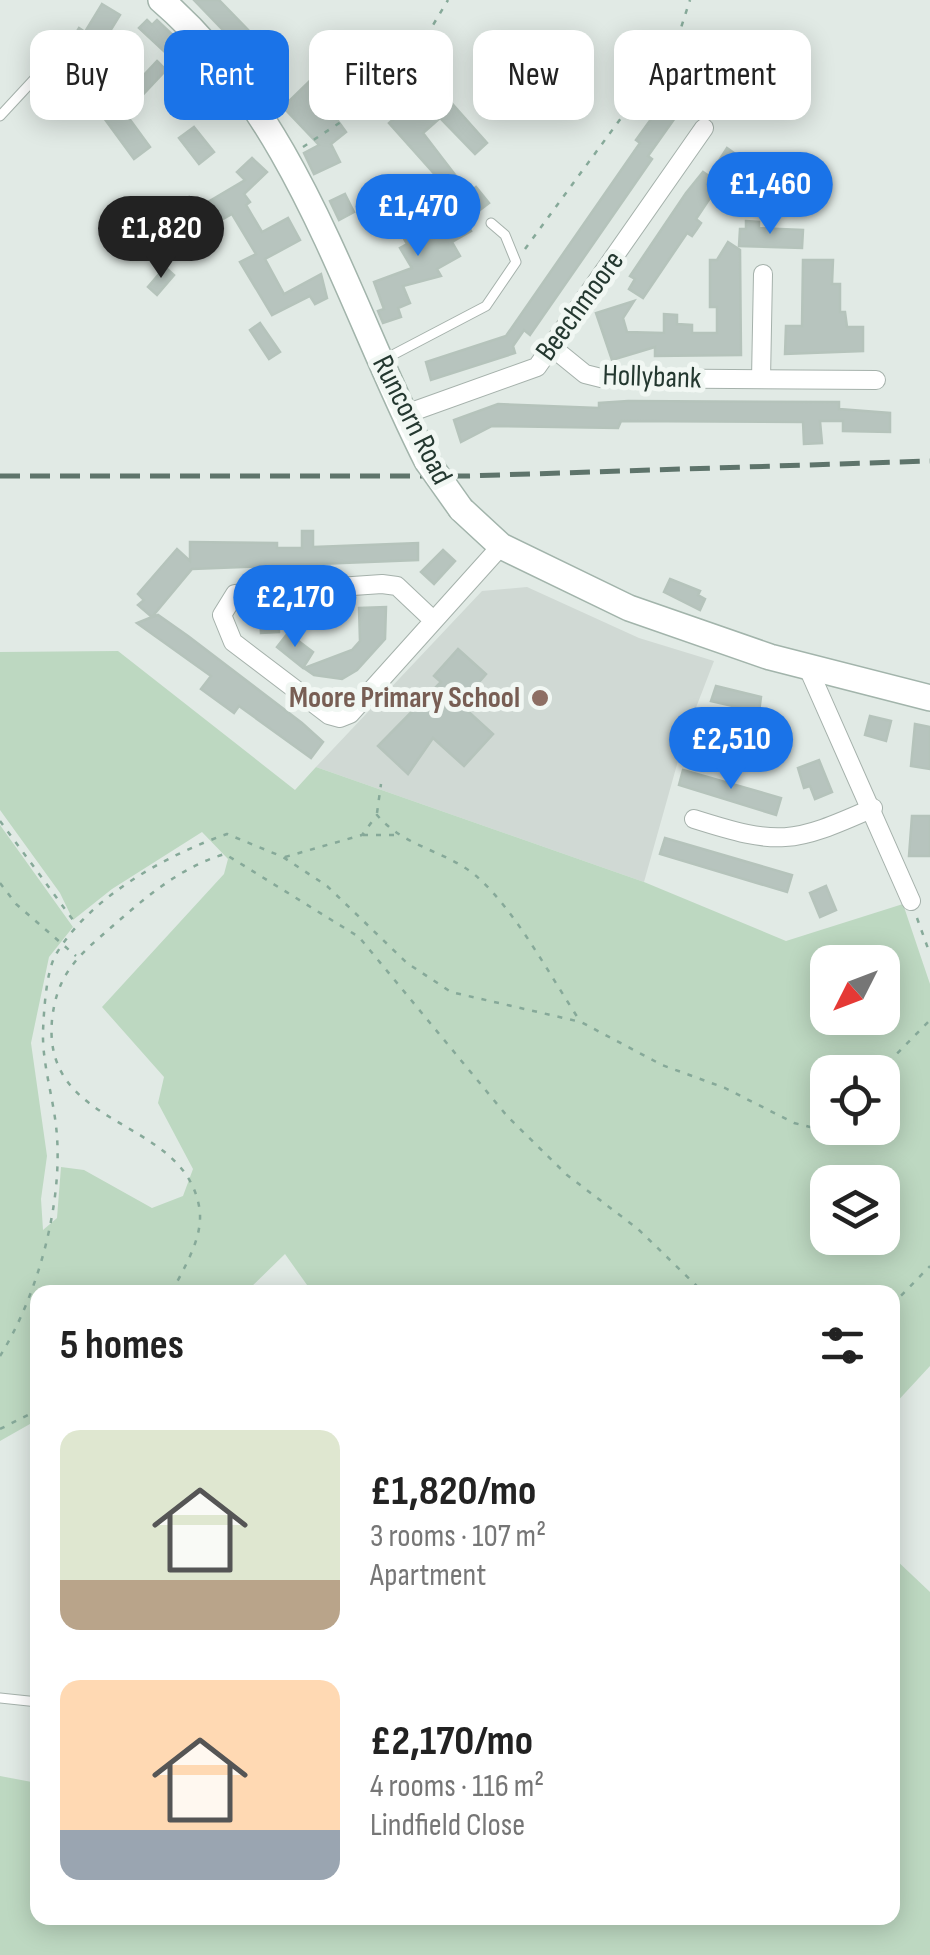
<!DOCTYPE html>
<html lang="en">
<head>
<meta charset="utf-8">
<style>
	:root { --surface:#fff; --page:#f6f6f6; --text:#222; --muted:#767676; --accent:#1a73e8 }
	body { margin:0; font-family:"Sofia Sans Condensed",sans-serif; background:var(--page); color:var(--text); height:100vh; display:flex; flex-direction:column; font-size:38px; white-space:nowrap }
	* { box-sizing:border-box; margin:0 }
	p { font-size:32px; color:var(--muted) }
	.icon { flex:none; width:55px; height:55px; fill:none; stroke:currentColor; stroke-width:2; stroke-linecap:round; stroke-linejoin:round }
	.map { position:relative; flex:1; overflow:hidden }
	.details { position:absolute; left:30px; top:1285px; width:870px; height:640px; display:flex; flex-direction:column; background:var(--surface); border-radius:20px; box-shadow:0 5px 25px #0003 }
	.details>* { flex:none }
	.banner { position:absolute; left:30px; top:30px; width:870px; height:90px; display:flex; gap:20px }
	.needle { width:65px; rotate:228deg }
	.fabs { position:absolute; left:810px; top:945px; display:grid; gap:20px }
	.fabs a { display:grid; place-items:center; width:90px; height:90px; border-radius:20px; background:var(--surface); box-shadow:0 5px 25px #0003; font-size:50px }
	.price { position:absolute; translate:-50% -85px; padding:0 22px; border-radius:35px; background:var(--accent); color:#fff; font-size:32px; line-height:65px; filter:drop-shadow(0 2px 5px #0008) }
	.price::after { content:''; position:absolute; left:50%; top:60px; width:30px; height:22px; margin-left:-15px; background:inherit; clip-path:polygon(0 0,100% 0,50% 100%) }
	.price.current { background:#222; color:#fff }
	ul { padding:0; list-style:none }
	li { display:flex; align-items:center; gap:30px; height:250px; padding:0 30px }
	li span { display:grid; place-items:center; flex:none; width:280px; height:200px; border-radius:20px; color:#555 }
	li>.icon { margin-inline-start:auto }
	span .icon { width:120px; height:120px; fill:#fffc; stroke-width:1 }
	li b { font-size:42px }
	h2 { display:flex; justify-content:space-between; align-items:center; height:120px; padding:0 30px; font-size:42px }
	.tag { padding:0 35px; border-radius:20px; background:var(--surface); box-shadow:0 5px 25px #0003; font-size:35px; line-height:90px }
	.tag.current { background:var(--accent); color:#fff }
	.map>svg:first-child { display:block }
</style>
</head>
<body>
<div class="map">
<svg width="930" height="1955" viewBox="0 0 930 1955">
	<rect width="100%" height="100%" fill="#e1eae5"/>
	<!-- built -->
	<path fill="#d0d9d4" d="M527,587L639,638L714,661L685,736L644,882L316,767L482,591Z"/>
	<!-- green -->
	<g fill="#bdd8c1" fill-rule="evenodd">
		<path d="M118,651L295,790L316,767L644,882L786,941L903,904L930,984V1366L893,1406L892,1292H312L285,1254L246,1292H38L37,1420L0,1441V825L73,927L49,957L31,1043L47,1156L41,1199L43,1230L57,1218L61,1167L84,1170L152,1208L183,1196L193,1169L158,1103L164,1077L102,1007L224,874L228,859L202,832L112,889L73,920L60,893L0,810V652ZM828,962H882V1018H828ZM828,1072H882V1128H828ZM828,1182H882V1238H828Z"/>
		<path d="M893,1557L930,1592V1955H0V1776L37,1783L38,1918H892Z"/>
	</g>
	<!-- building -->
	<g fill="#b7c4be" stroke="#b5c3bb" stroke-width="2.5">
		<path d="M194,0H219L259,41L246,54Z"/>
		<path d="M102,4L120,15L93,59L67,48L79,28L85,32Z"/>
		<path d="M147,20L152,25L157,20L179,41L167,54L139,28Z"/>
		<path d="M355,49L388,83L376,95L354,72L328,97L336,104L330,110L346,132L331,144L340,162L314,174L304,153L319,145L283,107L320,71L326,77Z"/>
		<path d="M157,61L166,70L136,102L127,93Z"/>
		<path d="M197,65L212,83L193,99L177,81Z"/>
		<path d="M440,90L487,143L475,154L440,118L423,133L469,193L476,187L489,203L472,216L389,123L410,104L417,111Z"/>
		<path d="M662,104L677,115L648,156L652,159L530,335L524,330L513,346L515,353L431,380L426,362L506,336L640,143L636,140Z"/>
		<path d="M120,106L150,147L134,159L104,118Z"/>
		<path d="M194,127L214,152L199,164L179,138Z"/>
		<path d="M727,148L747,162L729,190L723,186L714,200L710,198L696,219L701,223L697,229L692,236L687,233L643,298L629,289L635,279L630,276L686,193L703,172L709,176Z"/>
		<path d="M252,158L267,172L244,194L250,202L246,205L262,232L288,218L300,240L265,259L284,294L321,274L327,298L315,304L310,296L272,315L240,262L256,254L232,214L207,228L212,236L200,244L177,204L189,197L196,209L245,180L237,172Z"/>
		<path d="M345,194L354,212L339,220L330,201Z"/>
		<path d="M401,204L420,237L460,213L471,231L452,242L460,256L437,269L441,276L403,286L410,303L398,308L401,317L383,323L378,311L384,309L374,282L412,268L400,248L407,244L388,211Z"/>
		<path d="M746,221L759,222V228L803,230L802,248L739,246L740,229H746Z"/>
		<path d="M728,242L740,250L741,355L655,356V347L612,360L596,313L634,301L623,318L627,332L664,333V314L677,315V324L692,325V333H717V307H710V260H717Z"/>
		<path d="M803,260H833L832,284H840V312H845L847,327H863V351L785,354L786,326H802Z"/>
		<path d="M165,267L174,275L157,295L148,287Z"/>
		<path d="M260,323L280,352L269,359L250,330Z"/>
		<path d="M628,401L839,402V409L890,413V432L843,431V421H820L822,443L804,444L803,422L621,421L618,428L492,426L461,442L454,420L498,404L599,408V403Z"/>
		<path d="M302,531H313V547L418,543V560L192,569L152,617L158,615L188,636L302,723L323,742L311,758L239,706L234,713L201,689L211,676L137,623L152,617L138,605L144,600L138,594L177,549L190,561V542L277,543V548H302Z"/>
		<path d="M443,550L455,561L434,584L421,572Z"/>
		<path d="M670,579L700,591L698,595L705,599L700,610L664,592Z"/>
		<path d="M386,607L385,639L357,670L342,679L314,675L304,668L352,650L360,641L359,608Z"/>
		<path d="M260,610H278L279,632L261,633Z"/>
		<path d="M288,633L313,652L303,668L277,647Z"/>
		<path d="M458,649L486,674L460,704L493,734L464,766L433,738L408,774L378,746L441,682L434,676Z"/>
		<path d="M716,686L761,697L759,712L711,701Z"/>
		<path d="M870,716L891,721L886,741L865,735Z"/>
		<path d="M915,724L930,727V769L911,766Z"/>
		<path d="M819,760L832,792L815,799L810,786L804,788L798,768Z"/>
		<path d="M683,770L781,798L776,815L679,785Z"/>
		<path d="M912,816H930V856H909Z"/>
		<path d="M665,838L792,875L787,892L660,854Z"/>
		<path d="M826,886L836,910L820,917L810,893Z"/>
	</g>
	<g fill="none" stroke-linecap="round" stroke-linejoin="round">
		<!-- lane casing -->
		<g stroke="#a5b1ab" stroke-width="11">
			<g id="lane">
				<path d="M0,116L51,61"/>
				<path d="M383,360L486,306L516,262L505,235L491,223"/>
				<path d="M0,1698L38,1702"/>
			</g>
		</g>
		<!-- street casing -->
		<g stroke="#a5b1ab" stroke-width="20">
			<g id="street">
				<path d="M553,348L585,374L601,378L876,380"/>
				<path d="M761,379L763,274"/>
				<path d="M403,415L537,367L704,128"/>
				<path d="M433,620L397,586L382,584L235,594L222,615L233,642L329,715L340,718L350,714L501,546"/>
				<path d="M808,668L911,901"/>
				<path d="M694,819C779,846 792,844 873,808"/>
			</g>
		</g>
		<!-- secondary casing -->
		<g stroke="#a2b4ab" stroke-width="28">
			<g id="secondary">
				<path d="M161,0C299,119 347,303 427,461"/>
				<path d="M461,509L501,546L629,608L770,657L930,698"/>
			</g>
		</g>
		<!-- path -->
		<g stroke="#86a999" stroke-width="2.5" stroke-dasharray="5 8" stroke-linecap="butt">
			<path d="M303,147L383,94L412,60L448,0"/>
			<path d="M525,249L676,43L690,0"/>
			<path d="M377,813L381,784"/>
			<path d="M0,821L76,924"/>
			<path d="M363,835H394"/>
			<path d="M285,857L362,835L377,815C404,847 444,850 475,875C515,909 550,976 580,1021"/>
			<path d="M0,883L16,904L76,956"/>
			<path d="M917,918L930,954"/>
			<path d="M879,1072L930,1020"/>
			<path d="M172,1292C184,1267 205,1236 199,1206C182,1116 42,1130 52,1020C56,982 71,962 99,938C137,905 176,868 225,854L359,937L507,1116L567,1175L638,1229L703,1292"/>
			<path d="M892,1305L930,1266"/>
			<path d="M0,1356C37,1297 62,1207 57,1137C55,1102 42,1066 43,1031C44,1010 46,974 55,956C88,898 166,855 227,834L283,857L327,886L407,963L451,992L581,1022L662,1065L725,1088L794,1123L810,1127L828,1122"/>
			<path d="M0,1429L38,1410"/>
		</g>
		<!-- lane -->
		<use href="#lane" stroke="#fff" stroke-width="9"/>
		<!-- street -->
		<use href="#street" stroke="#fff" stroke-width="18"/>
		<!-- secondary -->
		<use href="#secondary" stroke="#fff" stroke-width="25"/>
		<!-- rail -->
		<path stroke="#5e746b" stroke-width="5" stroke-dasharray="20 10" stroke-linecap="butt" d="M0,476H467L930,461"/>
		<!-- secondary-bridge casing -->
		<g stroke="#a2b4ab" stroke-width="28" stroke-linecap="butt">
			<path id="secondary-bridge" d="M427,461L461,509"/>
		</g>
		<!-- secondary-bridge -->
		<use href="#secondary-bridge" stroke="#fff" stroke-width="25"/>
	</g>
	<!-- markers -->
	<circle fill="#8d6e63" stroke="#f1f7f3" stroke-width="4" cx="540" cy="698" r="10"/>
	<g text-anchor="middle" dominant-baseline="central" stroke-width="10" stroke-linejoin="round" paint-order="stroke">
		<!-- street labels -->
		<g font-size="30" fill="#243830" stroke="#f1f7f3">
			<text transform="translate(580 306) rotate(-54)">Beechmoore</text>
			<text transform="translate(652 377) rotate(2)">Hollybank</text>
			<text transform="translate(412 420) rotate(63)">Runcorn Road</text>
		</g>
		<!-- education labels -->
		<g font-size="30" font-weight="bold" fill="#785e54" stroke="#f1f7f3" text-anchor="end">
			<text x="520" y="698">Moore Primary School</text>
		</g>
	</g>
</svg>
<div class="fabs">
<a><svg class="needle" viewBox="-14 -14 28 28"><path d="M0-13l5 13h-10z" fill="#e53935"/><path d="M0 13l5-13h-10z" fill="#767676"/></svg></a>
<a><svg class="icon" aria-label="locate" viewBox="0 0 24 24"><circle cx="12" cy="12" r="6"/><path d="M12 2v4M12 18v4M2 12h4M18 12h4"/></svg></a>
<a><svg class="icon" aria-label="layers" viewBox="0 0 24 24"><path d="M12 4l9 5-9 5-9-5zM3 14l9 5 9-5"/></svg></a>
</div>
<b class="price" style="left:770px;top:237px">£1,460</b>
<b class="price" style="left:418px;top:259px">£1,470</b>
<b class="price current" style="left:161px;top:281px">£1,820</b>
<b class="price" style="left:295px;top:650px">£2,170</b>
<b class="price" style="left:731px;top:792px">£2,510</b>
<div class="banner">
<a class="tag">Buy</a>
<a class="tag current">Rent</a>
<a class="tag">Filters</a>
<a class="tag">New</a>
<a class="tag">Apartment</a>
</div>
<section class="details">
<h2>5 homes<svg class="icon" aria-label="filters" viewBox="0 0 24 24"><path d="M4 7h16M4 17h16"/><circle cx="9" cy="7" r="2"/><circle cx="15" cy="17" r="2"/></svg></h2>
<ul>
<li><span style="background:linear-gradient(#dfe7d0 75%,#b9a48a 0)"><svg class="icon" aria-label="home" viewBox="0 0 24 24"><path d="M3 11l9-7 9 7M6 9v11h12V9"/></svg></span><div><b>£1,820/mo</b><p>3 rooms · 107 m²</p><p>Apartment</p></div></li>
<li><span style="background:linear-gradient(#ffd9b3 75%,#9aa5b1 0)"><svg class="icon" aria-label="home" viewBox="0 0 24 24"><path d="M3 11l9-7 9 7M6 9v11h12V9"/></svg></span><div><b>£2,170/mo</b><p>4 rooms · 116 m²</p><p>Lindfield Close</p></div></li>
</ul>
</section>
</div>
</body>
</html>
